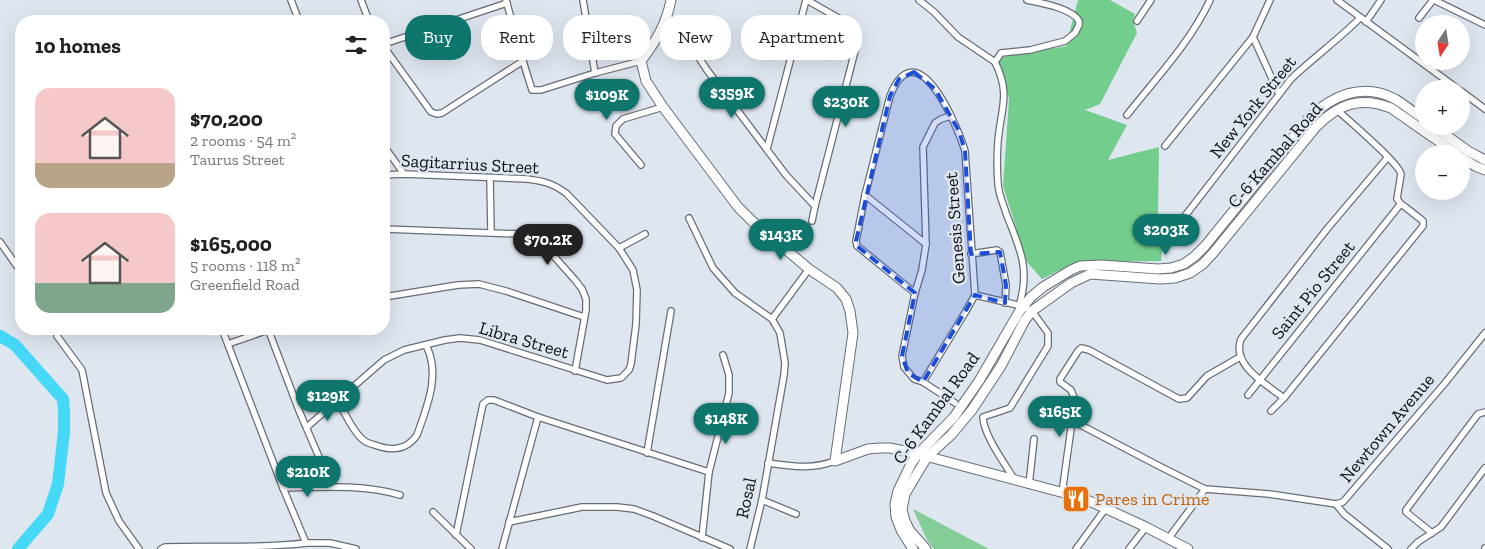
<!DOCTYPE html>
<html lang="en">
<head>
<meta charset="utf-8">
<style>
	:root { --surface:#fff; --page:#f6f6f6; --text:#222; --muted:#767676; --accent:#0f766e }
	body { margin:0; font-family:"Zilla Slab",serif; background:var(--page); color:var(--text); height:100vh; display:flex; flex-direction:column; font-size:19px; white-space:nowrap }
	* { box-sizing:border-box; margin:0 }
	p { font-size:16px; color:var(--muted) }
	.icon { flex:none; width:28px; height:28px; fill:none; stroke:currentColor; stroke-width:2; stroke-linecap:round; stroke-linejoin:round }
	.map { position:relative; flex:1; overflow:hidden }
	.drawer { position:absolute; left:15px; top:15px; width:375px; height:320px; display:flex; flex-direction:column; background:var(--surface); border-radius:20px; box-shadow:0 5px 20px #0002 }
	.drawer>* { flex:none }
	.hud { position:absolute; left:405px; top:15px; width:475px; height:45px; display:flex; gap:10px }
	.needle { width:32px; rotate:192deg }
	.buttons { position:absolute; left:1415px; top:15px; display:grid; gap:10px }
	.buttons a { display:grid; place-items:center; width:55px; height:55px; border-radius:50%; background:var(--surface); box-shadow:0 5px 20px #0002; font-size:25px }
	.price { position:absolute; translate:-50% -42px; padding:0 11px; border-radius:18px; background:var(--accent); color:#fff; font-size:16px; line-height:32px; filter:drop-shadow(0 1px 2px #0008) }
	.price::after { content:''; position:absolute; left:50%; top:30px; width:15px; height:11px; margin-left:-8px; background:inherit; clip-path:polygon(0 0,100% 0,50% 100%) }
	.price.selected { background:#222; color:#fff }
	ul { padding:0; list-style:none }
	li { display:flex; align-items:center; gap:15px; height:125px; padding:0 20px }
	li span { display:grid; place-items:center; flex:none; width:140px; height:100px; border-radius:15px; color:#555 }
	li>.icon { margin-inline-start:auto }
	span .icon { width:60px; height:60px; fill:#fffc; stroke-width:1 }
	li b { font-size:21px }
	h2 { display:flex; justify-content:space-between; align-items:center; height:60px; padding:0 20px; font-size:21px }
	.pill { padding:0 18px; border-radius:20px; background:var(--surface); box-shadow:0 5px 20px #0002; font-size:18px; line-height:45px }
	.pill.selected { background:var(--accent); color:#fff }
	.map>svg:first-child { display:block }
</style>
</head>
<body>
<div class="map">
<svg width="1485" height="549" viewBox="0 0 1485 549">
	<rect width="100%" height="100%" fill="#dee6f0"/>
	<!-- green -->
	<path fill="#84cd97" d="M913,509L989,549H934L927,540Z"/>
	<!-- forest -->
	<path fill="#73cd8c" d="M1078,0H1110L1135,14L1133,20L1137,33L1100,104L1085,110L1127,125L1108,160L1159,147L1158,214L1175,232L1162,251L1161,261L1082,262L1068,266L1042,279L1027,262L1003,186L1009,99L998,58L1066,46Z"/>
	<g fill="none" stroke-linecap="round" stroke-linejoin="round">
		<!-- river -->
		<path stroke="#45d8f7" stroke-width="12" d="M0,336L15,345L63,399L64,411V432L58,484L48,514L18,549"/>
		<!-- street casing -->
		<g stroke="#676d76" stroke-width="8">
			<g id="street">
				<path d="M291,0L299,21"/>
				<path d="M361,0L369,21"/>
				<path d="M506,0L523,61L532,90H541L595,73L641,61"/>
				<path d="M583,0L595,73"/>
				<path d="M807,0L854,27L857,33V43L815,206L812,221"/>
				<path d="M919,0L934,12L958,37L995,62"/>
				<path d="M1337,0L1458,89"/>
				<path d="M1434,0L1485,25"/>
				<path d="M668,17L683,33L707,70L786,175L815,206"/>
				<path d="M1419,18L1433,0"/>
				<path d="M1137,21L1151,0"/>
				<path d="M1366,22L1381,0"/>
				<path d="M1253,37L1279,94"/>
				<path d="M384,44L507,3"/>
				<path d="M384,47L431,112L437,114L442,113L523,61"/>
				<path d="M995,62C1011,95 1001,107 998,141C997,154 997,170 998,183C998,193 1003,203 1006,213C1019,247 1031,268 1019,306"/>
				<path d="M995,62L1001,53L1030,50L1065,41L1075,33L1079,25V21C1072,8 1041,3 1027,0"/>
				<path d="M1461,91L1485,109"/>
				<path d="M1127,115C1156,78 1190,43 1210,0"/>
				<path d="M951,116L941,119L935,123L923,147L926,244L922,270L915,293L902,356L904,367L914,379L923,382L955,403"/>
				<path d="M384,146L404,174"/>
				<path d="M1165,146L1253,37L1270,0"/>
				<path d="M767,149L806,0"/>
				<path d="M641,165L615,134L616,126L623,119L663,107"/>
				<path d="M490,178L491,232"/>
				<path d="M865,195L926,244"/>
				<path d="M689,218L713,268L735,293L772,319L780,333L785,363L784,375L762,500L750,549"/>
				<path d="M1178,225L1291,79C1313,58 1338,40 1360,18"/>
				<path d="M384,229L520,234L533,236L544,245L575,280L582,289L586,299V310L575,371"/>
				<path d="M0,242L21,272"/>
				<path d="M619,248L645,234"/>
				<path d="M971,254L997,250L1000,252L1006,285L1005,303"/>
				<path d="M915,293L857,246L856,241L865,195L890,96C917,28 957,125 965,151L975,295L966,311L923,382"/>
				<path d="M975,295L1022,306L1032,311L1048,333V346L1010,408L983,417C983,434 1005,464 1014,479"/>
				<path d="M384,297L458,285L479,284L506,291L584,317"/>
				<path d="M772,319L809,269"/>
				<path d="M59,329L57,336L82,370L106,493L119,521L139,549"/>
				<path d="M222,329L283,488L306,543H330L356,549"/>
				<path d="M268,329L300,413L332,487"/>
				<path d="M228,344L271,329"/>
				<path d="M1248,395L1399,206L1402,205"/>
				<path d="M1284,398C1266,384 1231,365 1241,339L1327,229L1388,157"/>
				<path d="M338,401C345,413 351,428 361,438C364,441 370,444 375,445C391,451 406,451 417,435C427,407 441,374 426,345"/>
				<path d="M1271,411L1284,398L1423,226V221L1404,206L1402,205L1397,199L1401,174C1398,162 1348,120 1336,109"/>
				<path d="M1073,421L1159,466L1205,489"/>
				<path d="M307,427L384,360L404,350L445,340L460,338L480,340L607,380L621,378L629,370L631,364L636,324L637,290L633,270L619,248L566,193C552,183 543,181 527,179L404,174L384,175"/>
				<path d="M647,453L671,311"/>
				<path d="M768,463C793,466 810,470 835,461"/>
				<path d="M1029,485L1034,439"/>
				<path d="M283,488C322,487 363,484 400,495"/>
				<path d="M1062,493L1075,400L1071,390L1060,382V379L1078,351L1081,348L1089,350L1179,399L1187,398L1207,376L1240,357"/>
				<path d="M762,500L796,514"/>
				<path d="M1336,504L1344,514L1388,549"/>
				<path d="M433,512L471,549"/>
				<path d="M509,522L582,507H617L634,509L653,516L730,549"/>
				<path d="M1432,533L1406,512V510L1478,414L1485,412"/>
				<path d="M456,535L483,404L488,400H494L538,417L709,472"/>
				<path d="M702,538L709,472L729,393V375L723,355"/>
				<path d="M1168,539L1205,489L1269,494L1336,504L1343,502L1445,383L1485,333"/>
				<path d="M161,549L165,547C212,545 259,549 306,543"/>
				<path d="M502,549L538,417"/>
				<path d="M1076,549L1106,508"/>
				<path d="M1129,549L1146,527"/>
				<path d="M1411,549L1418,542L1441,527L1485,468"/>
				<path d="M1485,549V548"/>
			</g>
		</g>
		<!-- secondary casing -->
		<g stroke="#676d76" stroke-width="11">
			<g id="secondary">
				<path d="M671,0C666,25 656,41 641,61L646,81L663,107L738,207L751,220L809,269L837,288L846,299L850,311L853,333L835,461L868,449L880,448H890L918,454L1083,498L1146,527L1188,549"/>
				<path d="M1433,126L1468,151L1485,160"/>
				<path d="M1461,157L1475,166L1485,170"/>
				<path d="M913,549L901,530L896,517L895,504L898,491L911,464L918,454L954,417L979,381L1019,312L1031,297L1043,287L1071,270L1080,266L1101,265L1158,269L1171,268L1184,264L1195,256L1205,246L1308,119C1332,95 1363,82 1395,99C1405,105 1414,113 1424,119"/>
				<path d="M926,549L910,531L905,521L902,510L905,494L927,457L951,435L972,410L1001,366L1025,320L1032,311L1071,283L1090,274L1160,279L1175,278L1190,273L1203,264L1214,252L1316,127C1338,104 1360,96 1391,108L1457,154"/>
			</g>
		</g>
		<!-- street -->
		<use href="#street" stroke="#fff" stroke-width="5.5"/>
		<!-- secondary -->
		<use href="#secondary" stroke="#fff" stroke-width="9"/>
	</g>
	<!-- marked area -->
	<path fill="#1d4ed8" fill-opacity="0.2" stroke="#1d4ed8" stroke-width="4" stroke-dasharray="10 6" stroke-linejoin="round" d="M914,72L935,89L959,131L965,151L971,254L1000,252L1006,285L1005,303L975,295L923,382L908,373L902,356L915,293L857,246L856,241L890,96L899,79Z"/>
	<!-- icons -->
	<defs>
		<g id="restaurant-square" transform="scale(1.4375)"><rect x="-9" y="-9" width="18" height="18" rx="4" fill="#e8710a" stroke="#dee6f0"/><path d="M-5-6h1v4h1v-4h1v4h1v-4h1v5L-1.5 .5V6h-2V.5L-5-1ZM5-6V6H3V1.5H1.5Q1.5-4 5-6Z" fill="#fff"/></g>
	</defs>
	<g fill-rule="evenodd">
		<use href="#restaurant-square" x="1076" y="499"/>
	</g>
	<g text-anchor="middle" dominant-baseline="central" stroke-width="5" stroke-linejoin="round" paint-order="stroke">
		<!-- street labels -->
		<g font-size="18" fill="#0d0f13" stroke="#dee6f0">
			<text transform="translate(1253 107) rotate(-51)">New York Street</text>
			<text transform="translate(1275 155) rotate(-49)">C-6 Kambal Road</text>
			<text transform="translate(470 164) rotate(3)">Sagitarrius Street</text>
			<text transform="translate(955 228) rotate(-94)">Genesis Street</text>
			<text transform="translate(1313 290) rotate(-51)">Saint Pio Street</text>
			<text transform="translate(524 340) rotate(16)">Libra Street</text>
			<text transform="translate(936 408) rotate(-54)">C-6 Kambal Road</text>
			<text transform="translate(1387 428) rotate(-50)">Newtown Avenue</text>
			<text transform="translate(746 498) rotate(-78)">Rosal</text>
		</g>
		<!-- food labels -->
		<g font-size="18" fill="#c56008" stroke="#dee6f0" text-anchor="start">
			<text x="1095" y="499">Pares in Crime</text>
		</g>
	</g>
</svg>
<div class="buttons">
<a><svg class="needle" viewBox="-14 -14 28 28"><path d="M0-13l5 13h-10z" fill="#e53935"/><path d="M0 13l5-13h-10z" fill="#767676"/></svg></a>
<a>+</a>
<a>−</a>
</div>
<b class="price" style="left:732px;top:119px">$359K</b>
<b class="price" style="left:607px;top:121px">$109K</b>
<b class="price" style="left:846px;top:128px">$230K</b>
<b class="price" style="left:1166px;top:256px">$203K</b>
<b class="price" style="left:781px;top:261px">$143K</b>
<b class="price selected" style="left:548px;top:266px">$70.2K</b>
<b class="price" style="left:328px;top:422px">$129K</b>
<b class="price" style="left:1060px;top:438px">$165K</b>
<b class="price" style="left:726px;top:445px">$148K</b>
<b class="price" style="left:308px;top:498px">$210K</b>
<div class="hud">
<a class="pill selected">Buy</a>
<a class="pill">Rent</a>
<a class="pill">Filters</a>
<a class="pill">New</a>
<a class="pill">Apartment</a>
</div>
<section class="drawer">
<h2>10 homes<svg class="icon" aria-label="filters" viewBox="0 0 24 24"><path d="M4 7h16M4 17h16"/><circle cx="9" cy="7" r="2"/><circle cx="15" cy="17" r="2"/></svg></h2>
<ul>
<li><span style="background:linear-gradient(#f6c9c9 75%,#b9a48a 0)"><svg class="icon" aria-label="home" viewBox="0 0 24 24"><path d="M3 11l9-7 9 7M6 9v11h12V9"/></svg></span><div><b>$70,200</b><p>2 rooms · 54 m²</p><p>Taurus Street</p></div></li>
<li><span style="background:linear-gradient(#f6c9c9 70%,#7fa58c 0)"><svg class="icon" aria-label="home" viewBox="0 0 24 24"><path d="M3 11l9-7 9 7M6 9v11h12V9"/></svg></span><div><b>$165,000</b><p>5 rooms · 118 m²</p><p>Greenfield Road</p></div></li>
</ul>
</section>
</div>
</body>
</html>
